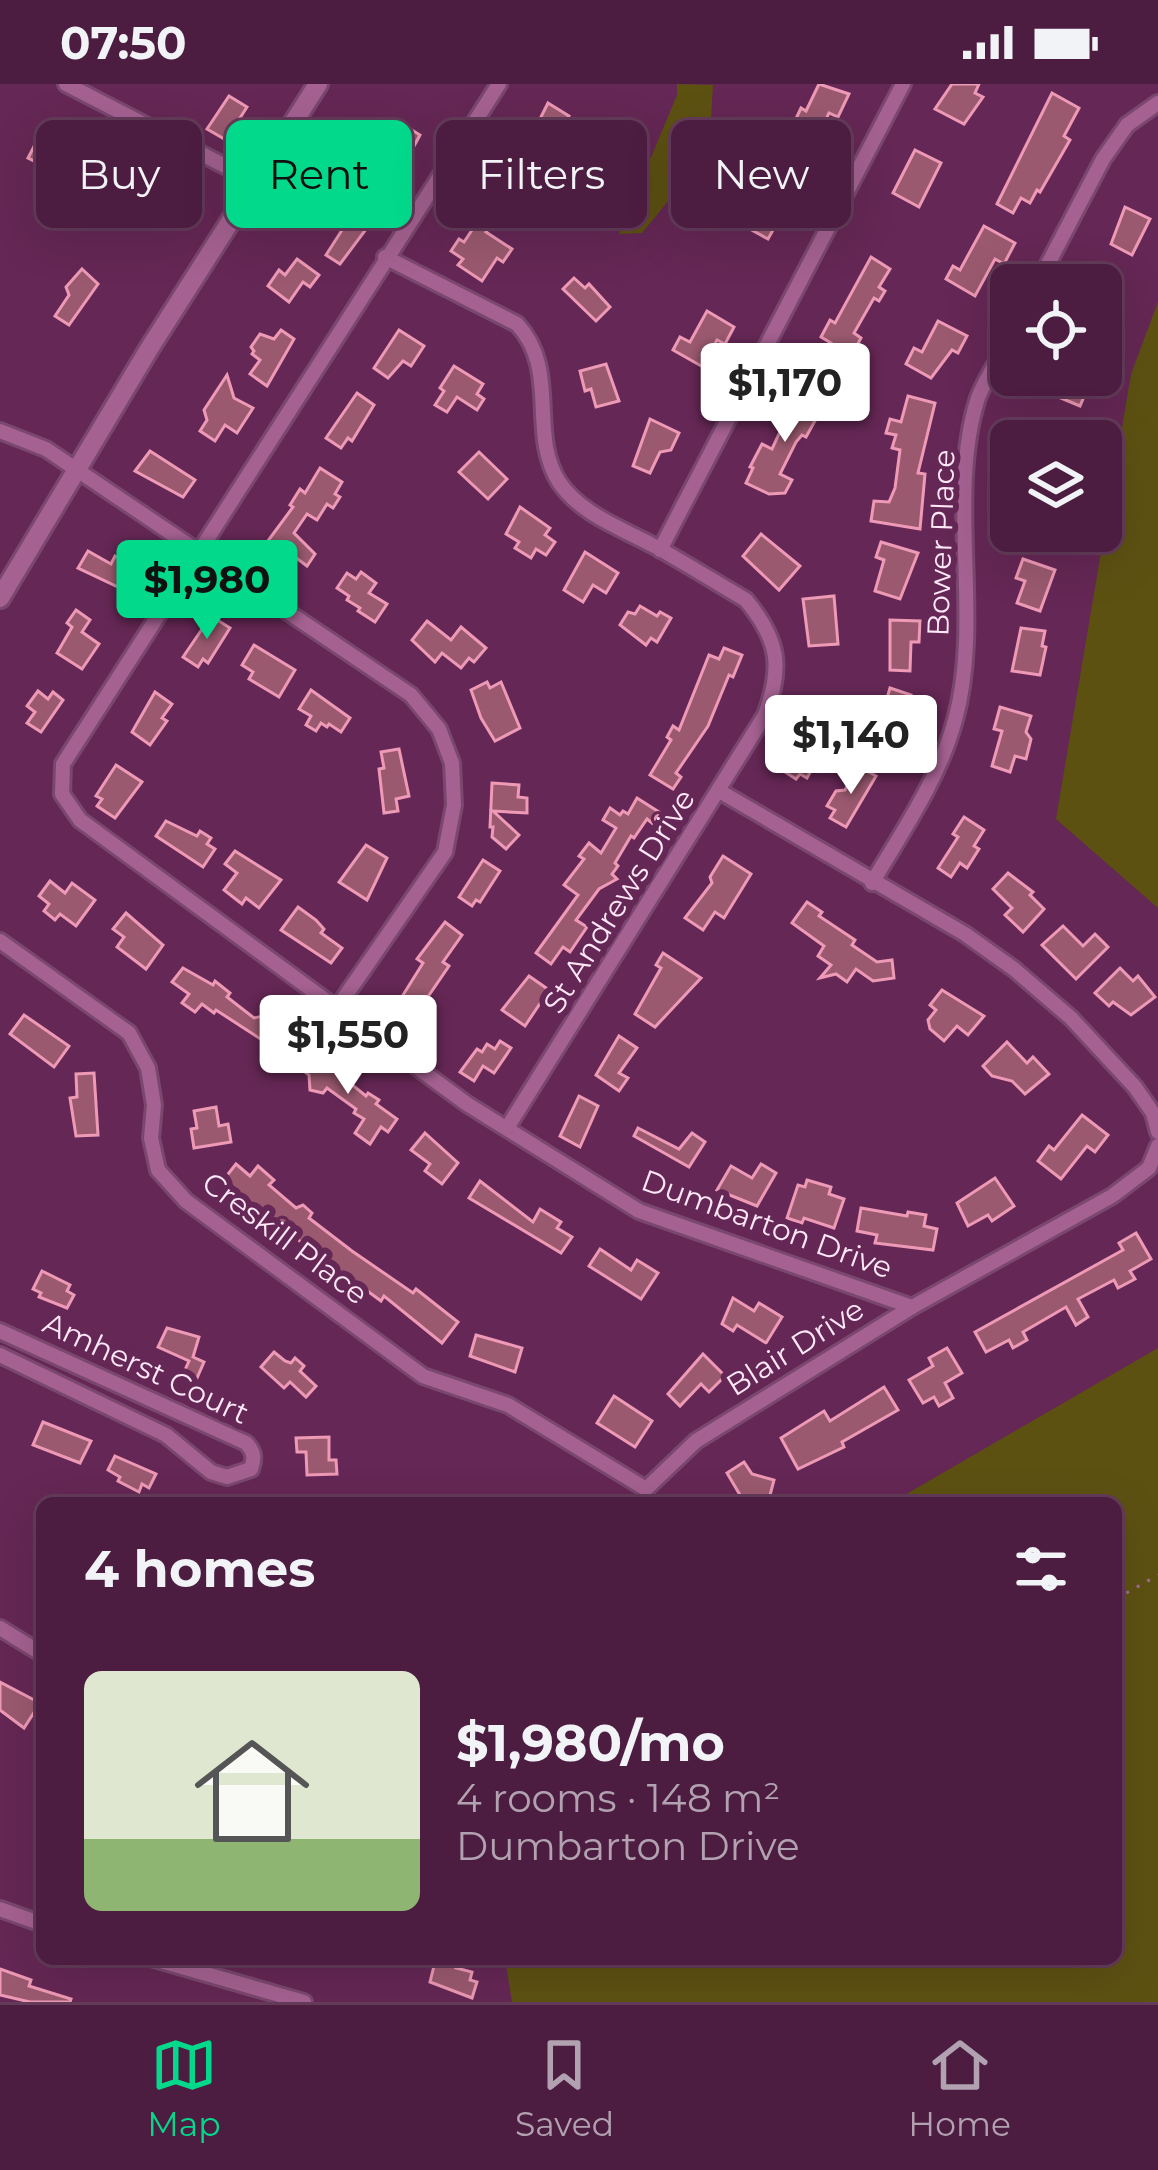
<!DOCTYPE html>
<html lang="en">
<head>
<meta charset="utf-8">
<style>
	:root { --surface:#4c1d40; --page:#562a4b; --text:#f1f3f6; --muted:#b2a2b1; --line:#633b59; --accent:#03d98b }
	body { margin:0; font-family:Montserrat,sans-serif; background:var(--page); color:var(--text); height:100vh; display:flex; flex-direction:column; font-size:45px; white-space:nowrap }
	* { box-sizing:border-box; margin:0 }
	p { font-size:39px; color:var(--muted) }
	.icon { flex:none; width:66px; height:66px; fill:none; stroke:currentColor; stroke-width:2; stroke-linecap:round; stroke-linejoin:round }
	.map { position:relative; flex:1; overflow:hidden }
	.drawer { position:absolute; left:36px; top:1413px; width:1086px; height:468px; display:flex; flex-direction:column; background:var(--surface); border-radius:18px; box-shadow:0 12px 48px #0002,0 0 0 3px var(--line) }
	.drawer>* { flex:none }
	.banner { position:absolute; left:36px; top:36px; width:1086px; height:108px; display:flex; gap:24px }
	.fabs { position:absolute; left:990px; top:180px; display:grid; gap:24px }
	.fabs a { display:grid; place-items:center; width:132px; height:132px; border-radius:18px; background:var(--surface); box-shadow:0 12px 48px #0002,0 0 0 3px var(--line); font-size:60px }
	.price { position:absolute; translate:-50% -102px; padding:0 27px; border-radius:12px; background:#fff; color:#222; font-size:39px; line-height:78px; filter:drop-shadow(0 3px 6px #0008) }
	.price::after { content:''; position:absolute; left:50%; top:72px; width:36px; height:27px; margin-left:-18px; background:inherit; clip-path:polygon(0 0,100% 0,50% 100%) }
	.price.active { background:var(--accent); color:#111 }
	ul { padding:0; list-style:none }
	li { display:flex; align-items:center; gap:36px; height:300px; padding:0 48px }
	li span { display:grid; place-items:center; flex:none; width:336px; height:240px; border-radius:18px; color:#555 }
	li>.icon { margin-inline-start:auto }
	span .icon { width:144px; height:144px; fill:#fffc; stroke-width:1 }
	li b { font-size:51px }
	h2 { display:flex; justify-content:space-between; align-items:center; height:144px; padding:0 48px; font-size:51px }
	.chip { padding:0 42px; border-radius:18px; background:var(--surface); box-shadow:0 12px 48px #0002,0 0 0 3px var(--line); font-size:42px; line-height:108px }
	.chip.active { background:var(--accent); color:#111 }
	.status { display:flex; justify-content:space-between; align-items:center; height:84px; padding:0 60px; background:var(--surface); direction:ltr }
	.status svg { height:33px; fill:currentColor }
	.tabs { display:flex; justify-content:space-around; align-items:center; height:168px; border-top:3px solid var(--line); background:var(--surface); font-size:33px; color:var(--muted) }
	.tabs a { display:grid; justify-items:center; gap:6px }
	.tabs .active { color:var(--accent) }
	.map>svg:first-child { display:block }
</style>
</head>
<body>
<div class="status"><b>07:50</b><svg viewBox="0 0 49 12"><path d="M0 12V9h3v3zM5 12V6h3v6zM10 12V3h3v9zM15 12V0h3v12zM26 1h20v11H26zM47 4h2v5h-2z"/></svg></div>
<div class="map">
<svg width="1158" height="1918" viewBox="0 0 1158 1918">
	<rect width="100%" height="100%" fill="#652755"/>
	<!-- green -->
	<g fill="#5d5112">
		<path d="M677,0L713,1L709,67L642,149L619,150L677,11Z"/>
		<path d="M1158,218V824L1056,735L1131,290Z"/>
		<path d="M1158,1264V1918H512L505,1875H1116V1419H891Z"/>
	</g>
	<!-- building -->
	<g fill="#9a596f" stroke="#ee99b5" stroke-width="3">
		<path d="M819,0L849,10L838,33L829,29L818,52L793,41L801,24L806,27Z"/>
		<path d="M952,0H979L975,9L983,13L964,40L935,25Z"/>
		<path d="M1052,9L1079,24L1064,52L1070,56L1040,108L1037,106L1030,119L1021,114L1013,129L997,120Z"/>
		<path d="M229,12L247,23L226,56L207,45Z"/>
		<path d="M548,19L569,32L561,45L566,48L554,67L531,53Z"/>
		<path d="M385,37L398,46L402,40L420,51L400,88L396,86L384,104L364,91L378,67L374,64V55Z"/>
		<path d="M44,43L99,70L97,74L138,99L130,112L112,100L108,107L90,96L88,101L76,94L77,86L50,73L40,80L28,74Z"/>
		<path d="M915,66L941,79L919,123L893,109Z"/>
		<path d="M509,77L526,89L486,148L512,165L503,178L497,174L482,197L458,181L463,175L451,167L459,155L464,158L488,122L485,120L496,104L492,102Z"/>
		<path d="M758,90L798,112L788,131L783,128L768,155L746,143L752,131L734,121L740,109H748Z"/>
		<path d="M1125,123L1150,135L1132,171L1111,160Z"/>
		<path d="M353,129L370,140L340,180L326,171Z"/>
		<path d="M984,142L1015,159L1004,180L995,175L975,212L946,195L953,182L960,186Z"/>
		<path d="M871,173L890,185L879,203L885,207L879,217L874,214L854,249L861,254L855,265L861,268L850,289L839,283L837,287L820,277L831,259L821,253L830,236L835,239Z"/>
		<path d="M297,175L319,191L310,203L303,198L289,218L268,202L279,186L285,191Z"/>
		<path d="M82,185L98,200L69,241L55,232L69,211L66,203Z"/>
		<path d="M574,194L585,204L589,200L610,223L596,237L563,205Z"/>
		<path d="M707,227L734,243L725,260L717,256L703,283L673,266L680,253L690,258Z"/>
		<path d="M938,237L967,252L958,269L952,266L931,294L906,280L914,264L922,268Z"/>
		<path d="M281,246L294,255L267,302L250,290L260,276L252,270L254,267L251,263L260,250L274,255Z"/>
		<path d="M399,246L424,262L411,282L403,277L388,294L374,284Z"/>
		<path d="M606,280L619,317L596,323L591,305L585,307L580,287Z"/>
		<path d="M454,282L483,300L477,310L484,315L477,326L457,313L447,328L435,321L444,307L440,304Z"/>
		<path d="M227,291L234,314L253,324L237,349L225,341L215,357L200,347L207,336L204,326Z"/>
		<path d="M1053,291H1079L1091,296L1080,322L1046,308Z"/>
		<path d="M801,303L826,317L806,353L802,351L796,358L780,390L792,396L785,409L769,410L746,399L753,384L750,383L762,360L772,365Z"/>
		<path d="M357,309L374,321L352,357L348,354L341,364L326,354Z"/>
		<path d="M908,312L935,319L918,389L925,390L920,445L871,437L874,417L889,418L895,404L900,366L892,364L896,351L886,349L890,335L901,338Z"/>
		<path d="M650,335L679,349L671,366L660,368L650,389L633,382Z"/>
		<path d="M150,367L195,396L183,413L135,387Z"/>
		<path d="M479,368L507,395L488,415L459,388Z"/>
		<path d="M320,384L342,398L335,410L340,413L333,424L327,420L317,436L307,430L294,449L315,470L307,482L295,473L288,483L280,478L277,482L259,469L293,423L290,421L300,405L305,409Z"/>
		<path d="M520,423L550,444L545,451L555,458L546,471L536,465L531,474L515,464L519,458L506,450Z"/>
		<path d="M761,450L800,482L779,506L743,472Z"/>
		<path d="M881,458L918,469L900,515L875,507L884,476L876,473Z"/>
		<path d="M88,467L111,480L115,472L130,481L118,503L78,484Z"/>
		<path d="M585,468L618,489L606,509L593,501L583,518L564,506Z"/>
		<path d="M1023,475L1055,486L1040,527L1017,519L1025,497L1016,494Z"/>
		<path d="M361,488L376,499L369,509L387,520L375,538L358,527L360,524L347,516L349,512L337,504L347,489L356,495Z"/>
		<path d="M834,512L838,560L809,562L803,515Z"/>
		<path d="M640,522L657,532L660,528L671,534L657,558L651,554L646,561L620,541L628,528L635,530Z"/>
		<path d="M76,526L90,536L82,548L99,560L82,585L57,569L72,543L67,539Z"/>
		<path d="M211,532L230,544L208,579L203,575L198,583L183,573Z"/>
		<path d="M890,536L920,537L919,558H911L910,587L890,586Z"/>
		<path d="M427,537L451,556L461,543L486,564L474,578L469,574L461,584L442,569L435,578L412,556Z"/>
		<path d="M1021,544L1045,547L1042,562L1046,563L1040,591L1012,587Z"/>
		<path d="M254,561L295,586L279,613L249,595L253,588L242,581Z"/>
		<path d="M724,564L742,571L733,593L729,591L708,642L676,689L681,693L673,705L650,691L671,656L667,653L673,642L679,646L709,571L719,575Z"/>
		<path d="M487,598L490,604L501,598L520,644L495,657L481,634L471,606Z"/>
		<path d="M890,604L911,611L903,638L908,639L903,656L877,648Z"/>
		<path d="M311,606L350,634L341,648L329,640L327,643L321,639L316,647L306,641L311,632L299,625Z"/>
		<path d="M38,607L48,615L53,608L63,616L41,648L27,639L35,628L27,622Z"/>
		<path d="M155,608L172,620L162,634L167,637L150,661L132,648Z"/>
		<path d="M1000,623L1031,632L1026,648L1031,655L1026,675L1015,672L1010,688L992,682L1002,647L994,645Z"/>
		<path d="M804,652L824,663L807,694L800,690L796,695L782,686Z"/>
		<path d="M399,665L409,712L396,715L398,727L384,729L379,685L384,684L381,668Z"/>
		<path d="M116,681L142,698L115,734L97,722L102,715L96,712Z"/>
		<path d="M858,682L876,692L846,743L830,734L835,726L827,722L836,707L845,706Z"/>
		<path d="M492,699L519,701L518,713L527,714V729L493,727L519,751L506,765L492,753L493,743H490Z"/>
		<path d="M637,714L659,728L652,739L647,735L634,754L631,752L615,779L618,782L612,790L617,795L599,805L576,836L587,843L570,868L563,863L551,880L536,869L578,811L564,801L584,775L579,772L589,759L601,769L616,744L603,736L610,724L620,731L623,727L628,730Z"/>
		<path d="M964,733L984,746L974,762L979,765L967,784L960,779L951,793L938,784L958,753L953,750Z"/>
		<path d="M166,737L197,752L200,747L211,754L207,760L215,765L203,783L156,752Z"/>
		<path d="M366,761L387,774L367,816L339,798Z"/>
		<path d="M235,767L281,796L259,824L246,814L242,820L224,806L237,789L225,780Z"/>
		<path d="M723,772L751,790L724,834L715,828L703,846L685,834L712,799L710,793Z"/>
		<path d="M483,776L500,787L480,818L476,816L472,822L459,813Z"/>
		<path d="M1008,789L1033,808L1030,811L1044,825L1023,848L1005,831L1012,824L993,805Z"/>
		<path d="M50,797L65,809L72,799L95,816L76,842L60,830L55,836L44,827L49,820L39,812Z"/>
		<path d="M807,818L822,828L819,832L855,856L852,861L877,878L892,876L894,894L873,897L856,885L847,898L836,890L820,894L831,881L818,872L824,862L792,839Z"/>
		<path d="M298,823L316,836L324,845L321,849L342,864L331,879L281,846Z"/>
		<path d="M126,829L163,861L146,885L117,863L124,853L113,845Z"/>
		<path d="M445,838L462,851L443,878L449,882L410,939L393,927L423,879L417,875Z"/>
		<path d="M1063,842L1083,862L1095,850L1108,863L1076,895L1042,861Z"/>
		<path d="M663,869L701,894L655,943L635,930L661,884L656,881Z"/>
		<path d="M183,884L213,901L215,897L230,909L227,913L254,934L263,932L284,948L273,963L216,926L214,929L202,920L195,928L182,919L189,910L172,898Z"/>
		<path d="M1120,884L1133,897L1138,892L1155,913L1131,931L1113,918L1109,922L1095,909Z"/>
		<path d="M529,892L549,906L525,942L502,926Z"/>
		<path d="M942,906L984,932L968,951L957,942L944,957L930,945L928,936L936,926L930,921Z"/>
		<path d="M24,931L69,962L54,983L10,950Z"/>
		<path d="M619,952L637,964L619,989L628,994L619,1007L596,991Z"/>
		<path d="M500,957L511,964L494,989L483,982L474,997L460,988L477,965L482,968L487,960L495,965Z"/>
		<path d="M1007,958L1027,979L1033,973L1049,990L1025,1010L1012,997L992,992L983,982Z"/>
		<path d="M310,967L366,1012L368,1009L379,1016L376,1020L397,1035L388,1048L381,1043L370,1060L355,1049L364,1035L354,1029L356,1025L327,1004L323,1009L310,1006L309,991L298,983Z"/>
		<path d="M94,989L98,1051L76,1052L70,1014L77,1013L76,990Z"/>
		<path d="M579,1012L598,1022L580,1063L560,1052Z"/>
		<path d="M216,1023L219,1042L228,1040L231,1058L194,1064L191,1045L197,1044L194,1027Z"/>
		<path d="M1082,1031L1108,1051L1095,1068L1087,1062L1061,1095L1038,1077L1049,1062L1054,1066Z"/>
		<path d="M638,1044L679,1065L692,1049L705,1058L689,1083L634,1052Z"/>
		<path d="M425,1049L458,1079L442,1100L425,1087L430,1080L411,1066Z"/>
		<path d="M236,1080L250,1092L258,1082L274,1096L269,1101L296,1124L303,1121L312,1129L309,1134L352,1167L413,1209L416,1205L458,1238L442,1259L384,1212L381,1217L221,1099Z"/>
		<path d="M761,1080L776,1089L757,1122L717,1106L731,1082L752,1094Z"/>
		<path d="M995,1094L1014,1122L992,1137L988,1131L968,1142L957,1119Z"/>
		<path d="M807,1096L831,1103L829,1110L844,1115L834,1144L804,1134L802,1139L787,1134L798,1101L805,1103Z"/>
		<path d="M480,1097L533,1138L540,1125L561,1138L557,1144L572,1153L561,1169L469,1114Z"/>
		<path d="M861,1124L907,1132L908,1128L926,1131L924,1142L937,1145L933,1166L875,1159L877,1151L857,1147Z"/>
		<path d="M1136,1149L1151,1175L1130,1187L1135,1195L1118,1204L1114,1196L1078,1215L1088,1233L1076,1241L1066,1223L1023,1248L1027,1256L1013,1264L1009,1256L986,1268L975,1248L1123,1166L1119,1159Z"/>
		<path d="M600,1165L631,1186L637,1176L658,1189L641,1215L589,1182Z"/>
		<path d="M42,1187L70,1201L67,1207L74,1211L67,1224L39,1213L41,1209L33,1205Z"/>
		<path d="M733,1214L754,1227L759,1219L782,1233L766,1259L737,1241L733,1247L722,1240Z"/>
		<path d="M167,1244L199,1253L193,1273L204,1278L197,1294L184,1288L189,1277L158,1263Z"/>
		<path d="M476,1251L522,1264L515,1288L470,1272Z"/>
		<path d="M947,1264L962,1289L945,1299L953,1314L939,1322L934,1313L923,1319L909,1296L933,1282L929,1274Z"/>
		<path d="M274,1268L285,1277L291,1279L295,1274L304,1282L300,1287L316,1302L306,1313L290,1298L284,1304L261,1283Z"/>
		<path d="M703,1270L725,1292L709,1308L701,1300L680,1322L668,1310Z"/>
		<path d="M884,1303L898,1326L842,1358L844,1363L798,1385L781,1354L824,1327L830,1337Z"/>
		<path d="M614,1312L652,1337L635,1363L597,1339Z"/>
		<path d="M43,1338L91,1357L80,1379L33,1361Z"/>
		<path d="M329,1353V1376H336L337,1390L307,1391L306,1368H297L296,1354Z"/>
		<path d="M115,1372L156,1390L149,1404L142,1400L139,1408L118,1397L120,1393L108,1386Z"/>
		<path d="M744,1378L752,1390L774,1396L768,1419H737L740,1411L727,1389Z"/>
		<path d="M0,1598L40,1619L24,1644L0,1626Z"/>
		<path d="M443,1875H459L456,1884L472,1888L470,1896L477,1898L472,1914L430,1898L435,1878L442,1880Z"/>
		<path d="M0,1885L31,1896L29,1902L71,1915L70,1918H30L0,1911Z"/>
	</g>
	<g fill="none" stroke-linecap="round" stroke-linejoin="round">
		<!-- street casing -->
		<g stroke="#7a476f" stroke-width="20">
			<g id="street">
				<path d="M66,0L256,98"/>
				<path d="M499,0L63,680L62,710L80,736L467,1020L639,1127L912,1223"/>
				<path d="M385,173L517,240C560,286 528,349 559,398C581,431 624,445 658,464C688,481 717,499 746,516C779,556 783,583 765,631L507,1044"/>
				<path d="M1037,201L1103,75L1127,41L1158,19"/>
				<path d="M0,347L46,365L411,611L439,645L452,679L454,721L445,768L337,924"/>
				<path d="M660,466L903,0"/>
				<path d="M721,708L965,850L1014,885L1071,934L1135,1003L1153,1029L1158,1048"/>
				<path d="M872,799C902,748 939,695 955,636C983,536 947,415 977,317C984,295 1001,273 1011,252"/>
				<path d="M0,857L129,949L148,984L154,1021L151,1054L158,1086L186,1117L423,1292L508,1321L646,1405L696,1357L912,1223L1112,1112L1149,1084L1158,1062"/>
				<path d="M0,1247L246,1359C254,1367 255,1374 251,1385L227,1393L211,1388L166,1351L0,1271"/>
				<path d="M0,1544L42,1570"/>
				<path d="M0,1825L42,1840"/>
				<path d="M154,1875L304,1918"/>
			</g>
		</g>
		<!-- secondary casing -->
		<g stroke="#7a476f" stroke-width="24">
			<path id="secondary" d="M0,514L149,265L318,0"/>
		</g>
		<!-- path -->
		<path stroke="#9d6d90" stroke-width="3" stroke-dasharray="3 9" stroke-linecap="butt" d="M1116,1515L1158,1491"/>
		<!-- street -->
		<use href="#street" stroke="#a46191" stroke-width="14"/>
		<!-- secondary -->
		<use href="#secondary" stroke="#a46191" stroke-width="18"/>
	</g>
	<g text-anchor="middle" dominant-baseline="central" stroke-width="12" stroke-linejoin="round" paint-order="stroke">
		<!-- street labels -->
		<g font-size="30" fill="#fee7f6" stroke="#652755">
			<text transform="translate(941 459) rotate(-88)">Bower Place</text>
			<text transform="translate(619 817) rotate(-58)">St Andrews Drive</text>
			<text transform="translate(767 1140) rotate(20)">Dumbarton Drive</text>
			<text transform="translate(285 1154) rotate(37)">Creskill Place</text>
			<text transform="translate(795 1263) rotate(-32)">Blair Drive</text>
			<text transform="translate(146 1284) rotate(25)">Amherst Court</text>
		</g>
	</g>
</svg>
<div class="fabs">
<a><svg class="icon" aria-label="locate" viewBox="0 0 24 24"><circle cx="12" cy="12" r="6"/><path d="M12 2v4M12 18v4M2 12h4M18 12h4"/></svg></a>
<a><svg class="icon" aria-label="layers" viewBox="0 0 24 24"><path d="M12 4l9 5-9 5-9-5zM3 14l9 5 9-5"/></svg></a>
</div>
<b class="price" style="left:785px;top:361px">$1,170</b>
<b class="price active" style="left:207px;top:558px">$1,980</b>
<b class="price" style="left:851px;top:713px">$1,140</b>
<b class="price" style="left:348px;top:1013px">$1,550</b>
<div class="banner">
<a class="chip">Buy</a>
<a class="chip active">Rent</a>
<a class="chip">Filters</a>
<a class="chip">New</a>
</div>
<section class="drawer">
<h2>4 homes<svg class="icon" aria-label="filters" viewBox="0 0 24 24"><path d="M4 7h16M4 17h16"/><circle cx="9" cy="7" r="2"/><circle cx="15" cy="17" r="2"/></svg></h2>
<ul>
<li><span style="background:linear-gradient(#dfe7d0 70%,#8fb573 0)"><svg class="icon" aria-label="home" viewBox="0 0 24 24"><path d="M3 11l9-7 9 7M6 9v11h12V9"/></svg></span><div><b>$1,980/mo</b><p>4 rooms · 148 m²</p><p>Dumbarton Drive</p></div></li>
</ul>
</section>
</div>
<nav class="tabs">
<a class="active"><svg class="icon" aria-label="map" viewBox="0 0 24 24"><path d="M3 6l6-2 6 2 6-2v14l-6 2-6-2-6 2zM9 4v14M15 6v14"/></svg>Map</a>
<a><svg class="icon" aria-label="saved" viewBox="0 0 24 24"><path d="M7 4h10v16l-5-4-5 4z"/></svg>Saved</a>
<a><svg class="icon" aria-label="home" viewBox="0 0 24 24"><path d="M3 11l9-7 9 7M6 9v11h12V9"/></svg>Home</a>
</nav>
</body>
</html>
